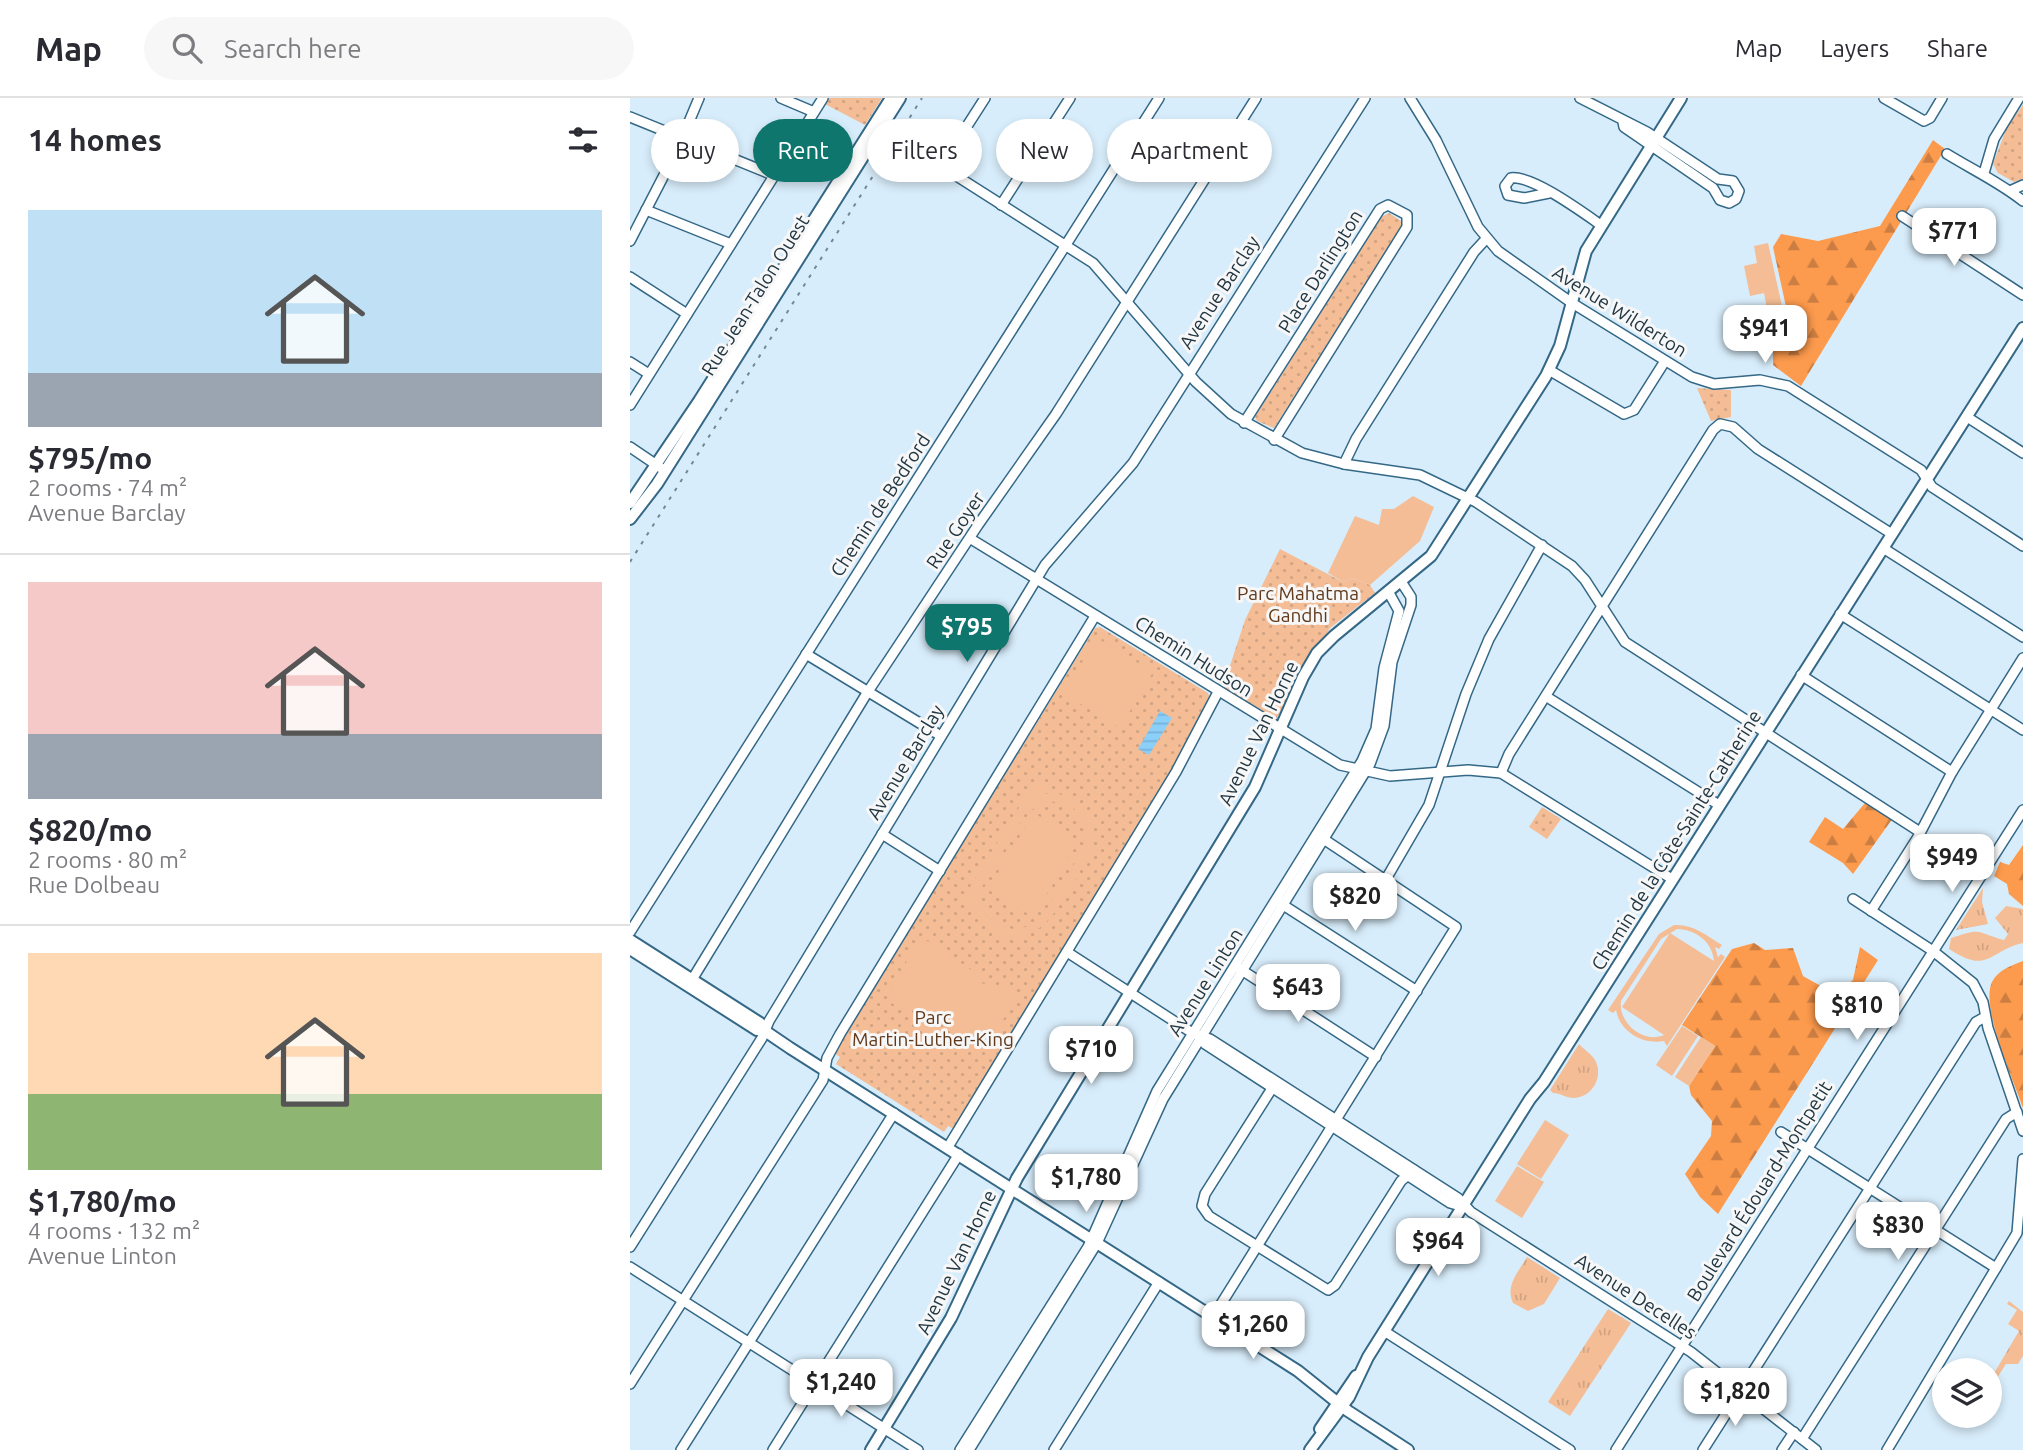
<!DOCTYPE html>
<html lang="en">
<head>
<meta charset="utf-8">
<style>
	:root { --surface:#fff; --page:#f7f7f7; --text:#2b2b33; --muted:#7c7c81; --line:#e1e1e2; --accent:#0f766e }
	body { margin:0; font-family:Ubuntu,sans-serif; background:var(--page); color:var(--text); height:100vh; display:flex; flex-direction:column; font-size:26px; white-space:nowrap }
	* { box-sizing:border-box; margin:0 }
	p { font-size:23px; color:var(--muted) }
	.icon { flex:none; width:38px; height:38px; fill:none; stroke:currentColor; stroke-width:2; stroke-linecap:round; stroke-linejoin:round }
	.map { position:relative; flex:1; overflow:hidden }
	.drawer { display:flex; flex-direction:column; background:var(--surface); width:630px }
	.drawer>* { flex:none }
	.hud { position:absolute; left:21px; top:21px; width:665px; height:63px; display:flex; gap:14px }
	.fabs { position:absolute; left:1302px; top:1260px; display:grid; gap:14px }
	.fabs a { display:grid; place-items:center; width:70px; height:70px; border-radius:50%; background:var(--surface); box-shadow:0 4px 10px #0003; font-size:35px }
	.price { position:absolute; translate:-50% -60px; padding:0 16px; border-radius:14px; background:#fff; color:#222; font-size:23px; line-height:46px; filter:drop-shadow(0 2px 4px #0008) }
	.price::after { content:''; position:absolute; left:50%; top:42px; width:21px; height:16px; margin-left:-10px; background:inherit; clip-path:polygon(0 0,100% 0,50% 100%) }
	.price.current { background:var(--accent); color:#fff }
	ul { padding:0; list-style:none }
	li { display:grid; align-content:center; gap:14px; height:371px; padding:0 28px }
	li+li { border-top:2px solid var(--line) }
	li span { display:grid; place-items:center; height:217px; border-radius:0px; color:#555 }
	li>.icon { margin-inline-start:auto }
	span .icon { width:126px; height:126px; fill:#fffc; stroke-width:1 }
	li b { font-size:30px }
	h2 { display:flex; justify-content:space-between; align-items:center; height:84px; padding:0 28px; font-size:30px }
	.chip { padding:0 24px; border-radius:32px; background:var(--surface); box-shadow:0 4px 10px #0003; font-size:24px; line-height:63px }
	.chip.current { background:var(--accent); color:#fff }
	header { display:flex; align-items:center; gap:42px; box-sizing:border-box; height:98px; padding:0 35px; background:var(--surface); border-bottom:2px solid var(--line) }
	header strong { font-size:33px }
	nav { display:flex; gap:38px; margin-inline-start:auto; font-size:24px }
	.search { width:490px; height:63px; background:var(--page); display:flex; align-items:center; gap:18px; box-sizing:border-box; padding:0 24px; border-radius:38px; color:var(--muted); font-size:26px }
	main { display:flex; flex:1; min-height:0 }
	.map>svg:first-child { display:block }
</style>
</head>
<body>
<header>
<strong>Map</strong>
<div class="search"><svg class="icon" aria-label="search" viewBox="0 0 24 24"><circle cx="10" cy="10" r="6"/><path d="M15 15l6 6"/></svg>Search here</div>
<nav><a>Map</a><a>Layers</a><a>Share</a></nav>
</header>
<main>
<section class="drawer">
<h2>14 homes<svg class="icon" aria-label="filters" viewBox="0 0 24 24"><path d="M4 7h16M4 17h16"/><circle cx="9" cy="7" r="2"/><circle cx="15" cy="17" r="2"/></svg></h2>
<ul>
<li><span style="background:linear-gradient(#bfe0f5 75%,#9aa5b1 0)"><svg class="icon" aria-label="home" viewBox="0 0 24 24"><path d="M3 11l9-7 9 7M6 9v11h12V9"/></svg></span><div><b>$795/mo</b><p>2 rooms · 74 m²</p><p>Avenue Barclay</p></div></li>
<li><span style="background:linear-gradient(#f6c9c9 70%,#9aa5b1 0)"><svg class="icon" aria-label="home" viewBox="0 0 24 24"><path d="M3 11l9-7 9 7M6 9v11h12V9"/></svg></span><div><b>$820/mo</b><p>2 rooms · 80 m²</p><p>Rue Dolbeau</p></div></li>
<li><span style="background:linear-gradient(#ffd9b3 65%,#8fb573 0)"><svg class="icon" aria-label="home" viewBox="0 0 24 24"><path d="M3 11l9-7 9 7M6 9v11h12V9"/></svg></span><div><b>$1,780/mo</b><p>4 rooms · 132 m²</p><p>Avenue Linton</p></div></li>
</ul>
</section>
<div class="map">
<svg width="1393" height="1352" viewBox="0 0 1393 1352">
	<defs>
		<pattern id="grass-tufts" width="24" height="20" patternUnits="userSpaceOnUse" patternTransform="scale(1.75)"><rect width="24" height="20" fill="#f4bd95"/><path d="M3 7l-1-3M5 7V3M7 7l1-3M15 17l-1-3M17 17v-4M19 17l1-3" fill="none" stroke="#d1a382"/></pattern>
		<pattern id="forest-firs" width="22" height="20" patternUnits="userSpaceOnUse" patternTransform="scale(1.75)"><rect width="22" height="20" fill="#fc9a4d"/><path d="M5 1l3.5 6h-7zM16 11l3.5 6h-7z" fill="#cc7e42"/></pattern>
		<pattern id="park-dots" width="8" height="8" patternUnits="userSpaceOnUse" patternTransform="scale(1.75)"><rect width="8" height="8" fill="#f4bd95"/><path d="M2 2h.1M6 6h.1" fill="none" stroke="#d1a382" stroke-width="1.8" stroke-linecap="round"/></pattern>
		<pattern id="water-rules" width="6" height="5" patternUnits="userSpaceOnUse" patternTransform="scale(1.75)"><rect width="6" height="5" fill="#8ccff9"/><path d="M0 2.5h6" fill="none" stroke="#78b2d7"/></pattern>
	</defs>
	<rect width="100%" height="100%" fill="#d8edfb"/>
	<!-- grass -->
	<g fill="url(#grass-tufts)">
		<path d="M1353,790L1352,804L1358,826L1326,832Z"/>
		<path d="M1376,808L1393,811V845C1358,853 1359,877 1319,851L1321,840C1354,829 1345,834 1374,842L1378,836L1365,820Z"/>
		<path d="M949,946C954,952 961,955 965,962C974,978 963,999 944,1000C936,1000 930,995 923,995L920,992Z"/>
		<path d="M897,1159L930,1180L914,1206L898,1213L883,1205C875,1188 888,1174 897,1159Z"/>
		<path d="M1379,1203L1393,1214V1258L1388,1266H1376L1367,1280L1363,1277L1389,1233L1378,1226L1387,1212L1377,1206Z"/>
		<path d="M978,1211L1001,1225L940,1318L918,1304Z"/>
	</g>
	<!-- forest -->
	<g fill="url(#forest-firs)">
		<path d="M1303,42L1315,51L1171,288L1143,267V253L1154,250L1160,239V227L1143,149L1151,136L1188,143L1250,128Z"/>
		<path d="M1235,705L1263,720L1223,776L1213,765L1179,744L1195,719L1213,731Z"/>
		<path d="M1393,747V808L1379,796L1377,786L1364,778L1370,764L1379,767Z"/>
		<path d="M1124,845L1135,852L1163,850L1173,878L1205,896L1223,882L1230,849L1248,862L1088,1116L1070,1099L1055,1076L1081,1038L1082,1023L1061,997L1059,988L1085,948L1052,927L1102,851Z"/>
		<path d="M1393,863V1010C1384,983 1350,909 1362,884C1369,871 1381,868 1393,863Z"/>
	</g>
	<!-- park -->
	<g fill="url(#park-dots)">
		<path d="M199,0H252L235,27L195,6Z"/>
		<path d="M1393,7V81L1384,84L1368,75L1363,66L1377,29Z"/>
		<path d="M759,115L771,123V130L644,330L627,323L625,319L751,119Z"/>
		<path d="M1067,290L1101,292V319L1081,323Z"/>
		<path d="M650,451L713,484L723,480L740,487L745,495L700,530L646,621L593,589L615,522Z"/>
		<path d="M470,529L578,595L580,600L560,643L324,1031L318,1028L314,1034L206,966L210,959L204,955L465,530Z"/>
		<path d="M912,709L931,721L917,741L899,729Z"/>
	</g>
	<!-- garden -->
	<g fill="#f4bd95" fill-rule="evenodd">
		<path d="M1138,145L1152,208L1137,211L1134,195L1120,198L1114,168L1127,165L1124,148Z"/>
		<path d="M783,398L804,409L790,443L740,487L723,480L713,484L698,475L725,418L749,427L752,411H764Z"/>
		<path d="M467,540L523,574L490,630L433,595Z"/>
		<path d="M404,685L412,689L408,697C444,688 471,718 461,753C442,784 416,856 368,836C354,830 346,817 343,803L338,810L330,805ZM415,704C426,703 436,704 445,712C470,736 442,768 429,790C422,801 415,817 404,825C392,833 375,833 363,823C353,814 350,802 352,789L395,716Z"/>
		<path d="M404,715L449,743L403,819L358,791Z"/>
		<path d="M1044,827C1063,826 1076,837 1092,847L1089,851L1085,849L1088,859L1091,856L1095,859L1037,948L1034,943C1013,947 990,934 986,912L983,915L978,912L1029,836ZM1047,831C1066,832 1082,843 1084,863L1040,835L992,909L1034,937C1013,946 988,925 991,903L1031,841Z"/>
		<path d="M298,843L352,879L348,885L368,887L387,898L356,951L351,952C335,942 316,921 298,915C283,911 271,912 256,902L286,846Z"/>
		<path d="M1052,928L1068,938L1042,978L1026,967Z"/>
		<path d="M1071,939L1085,948L1059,988L1045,979Z"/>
		<path d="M915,1022L939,1037L911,1081L887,1066Z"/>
		<path d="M887,1068L914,1084L892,1120L865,1103Z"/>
	</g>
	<!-- water -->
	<path fill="url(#water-rules)" d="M530,613L542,620L519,657L508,651Z"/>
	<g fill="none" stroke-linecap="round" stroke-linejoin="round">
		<!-- minor casing -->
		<g stroke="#346886" stroke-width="12">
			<g id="minor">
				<path d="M151,0L184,14"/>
				<path d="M355,0L314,64V70L463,165L566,284L601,316L672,355L714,366L790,377L846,404L942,468L955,482L995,544L1290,734"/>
				<path d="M780,0L806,42L848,129L868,153L942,205L1062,279L1084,286L1130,282L1158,288L1291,372L1302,389L1393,448"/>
				<path d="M950,0L1017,34L1088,81L1103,83L1109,93L1106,101L1099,105L1090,102L1083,90L994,29L993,24"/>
				<path d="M1254,0L1294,23L1300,20L1312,0"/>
				<path d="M0,19L143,77"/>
				<path d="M1317,56C1343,72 1369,84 1393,103"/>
				<path d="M1354,75L1364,41L1389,0"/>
				<path d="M1382,92L1393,87"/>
				<path d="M919,95L894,100L878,97L875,88L881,80C902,77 952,114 971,127"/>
				<path d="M371,107L440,0"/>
				<path d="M16,112L101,146"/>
				<path d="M1272,118L1393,197"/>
				<path d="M0,143L48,50L69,0"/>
				<path d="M0,179L57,216"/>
				<path d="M0,264L19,276"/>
				<path d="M919,272L994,316L1004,312L1035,263"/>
				<path d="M0,307L193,0"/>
				<path d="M1337,319L1393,355"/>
				<path d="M614,325L750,111L758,107L777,117V129L644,342"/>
				<path d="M0,349L31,370"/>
				<path d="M714,366L726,341L844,154L856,141"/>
				<path d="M341,441L710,667L760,678L838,672L871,675L1042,781"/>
				<path d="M1253,450L1393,539"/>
				<path d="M1210,516L1393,632"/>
				<path d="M176,556L311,638"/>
				<path d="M1171,577L1322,674"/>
				<path d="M917,599L1089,707"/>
				<path d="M871,675L879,656L1083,332L1090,326L1103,329L1128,351L1262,436"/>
				<path d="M252,736L310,773"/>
				<path d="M756,781L799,707L836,596L859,541L912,447"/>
				<path d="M1223,801L1303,853L1343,885L1353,904L1358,930L1393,1033"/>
				<path d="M650,805L787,893"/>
				<path d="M1241,813L1288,739L1322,674L1393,560"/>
				<path d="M0,834L529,0"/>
				<path d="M437,854L564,936L580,941L828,1100L841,1114L1061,1254L1186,1352"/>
				<path d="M610,871L746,959"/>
				<path d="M60,885L237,595L348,427L426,316L626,0"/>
				<path d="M570,939L575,946L820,1105L834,1109"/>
				<path d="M646,984L575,1096L572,1108L579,1118L698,1192L705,1187L771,1083L784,1072"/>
				<path d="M1151,1034L1366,1170"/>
				<path d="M318,1049L546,674L588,594"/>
				<path d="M0,1149L132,940L139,923L415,467L503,365L735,0"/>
				<path d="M0,1169L288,1352"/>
				<path d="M583,1219L826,829L689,738"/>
				<path d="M754,1233L940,1352"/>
				<path d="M0,1286L193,982L197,960L210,936L465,518"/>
				<path d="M1172,1341L1376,1021L1387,1014"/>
				<path d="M51,1352L264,1015"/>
				<path d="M143,1352L329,1056"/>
				<path d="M330,1352L458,1149L527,993L732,663L746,631L754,570L769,513L759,495"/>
				<path d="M339,1352L467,1145L533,1001L740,666L754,628L762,564L781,507V499L772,485"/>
				<path d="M424,1352L529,1184"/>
				<path d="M986,1352L1393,712"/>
				<path d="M1073,1352L1346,924L1355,919"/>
				<path d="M1152,1352L1164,1334"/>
				<path d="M1257,1352L1387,1135L1393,1061"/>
			</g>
		</g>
		<!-- major casing -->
		<g stroke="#346886" stroke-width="14">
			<g id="major">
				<path d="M0,405L69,303L261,0"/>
				<path d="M0,421L27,386L270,0"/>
				<path d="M0,842L130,925L135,933L160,950L668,1273L718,1313L778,1352"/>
				<path d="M0,851L127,932L135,933"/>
				<path d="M690,1331L726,1278"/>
				<path d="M241,1352L321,1220L387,1080L625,689L673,579L687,555L704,538L801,458L916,278L930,248L956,153L1051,0"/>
				<path d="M680,1352L719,1299L738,1259L900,1001L914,984L1393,230"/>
			</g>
		</g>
		<!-- minor -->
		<use href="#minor" stroke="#fff" stroke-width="9"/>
		<!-- major -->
		<use href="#major" stroke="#fff" stroke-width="10"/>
		<!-- rail -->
		<path stroke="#728895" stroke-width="2" stroke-dasharray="3.5 7" stroke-linecap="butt" d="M0,464L292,0"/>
	</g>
	<g text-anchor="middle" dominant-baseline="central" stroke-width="6" stroke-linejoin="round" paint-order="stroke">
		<!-- street labels -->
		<g font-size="19" fill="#213744" stroke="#f7f7f7">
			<text transform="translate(690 173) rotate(-58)">Place Darlington</text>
			<text transform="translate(589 194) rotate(-57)">Avenue Barclay</text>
			<text transform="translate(125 197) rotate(-58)">Rue Jean-Talon Ouest</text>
			<text transform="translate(990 213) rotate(32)">Avenue Wilderton</text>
			<text transform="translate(250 407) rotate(-57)">Chemin de Bedford</text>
			<text transform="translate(325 432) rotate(-56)">Rue Goyer</text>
			<text transform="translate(564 558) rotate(32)">Chemin Hudson</text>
			<text transform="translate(628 635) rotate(-64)">Avenue Van Horne</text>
			<text transform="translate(275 664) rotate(-59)">Avenue Barclay</text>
			<text transform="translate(1046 742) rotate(-58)">Chemin de la Côte-Sainte-Catherine</text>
			<text transform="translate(575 884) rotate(-58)">Avenue Linton</text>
			<text transform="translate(1129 1093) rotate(-58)">Boulevard Édouard-Montpetit</text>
			<text transform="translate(326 1164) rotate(-64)">Avenue Van Horne</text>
			<text transform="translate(1006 1198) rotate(33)">Avenue Decelles</text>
		</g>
		<!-- park labels -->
		<g font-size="19" fill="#61391a" stroke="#f7f7f7">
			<text x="668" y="495">Parc Mahatma<tspan x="668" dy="22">Gandhi</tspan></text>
			<text x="303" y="919">Parc<tspan x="303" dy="22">Martin-Luther-King</tspan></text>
		</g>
	</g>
</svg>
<div class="fabs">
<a><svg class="icon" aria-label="layers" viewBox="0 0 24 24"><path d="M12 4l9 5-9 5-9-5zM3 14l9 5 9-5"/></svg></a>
</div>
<b class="price" style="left:1324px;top:170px">$771</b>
<b class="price" style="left:1135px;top:267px">$941</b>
<b class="price current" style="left:337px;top:566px">$795</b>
<b class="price" style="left:1322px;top:796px">$949</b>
<b class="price" style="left:725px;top:835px">$820</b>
<b class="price" style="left:668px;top:926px">$643</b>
<b class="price" style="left:1227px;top:944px">$810</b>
<b class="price" style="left:461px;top:988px">$710</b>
<b class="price" style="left:456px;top:1116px">$1,780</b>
<b class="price" style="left:1268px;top:1164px">$830</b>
<b class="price" style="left:808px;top:1180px">$964</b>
<b class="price" style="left:623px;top:1263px">$1,260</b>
<b class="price" style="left:211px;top:1321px">$1,240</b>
<b class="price" style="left:1105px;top:1330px">$1,820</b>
<div class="hud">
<a class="chip">Buy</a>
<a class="chip current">Rent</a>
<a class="chip">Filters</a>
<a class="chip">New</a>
<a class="chip">Apartment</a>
</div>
</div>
</main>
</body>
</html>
